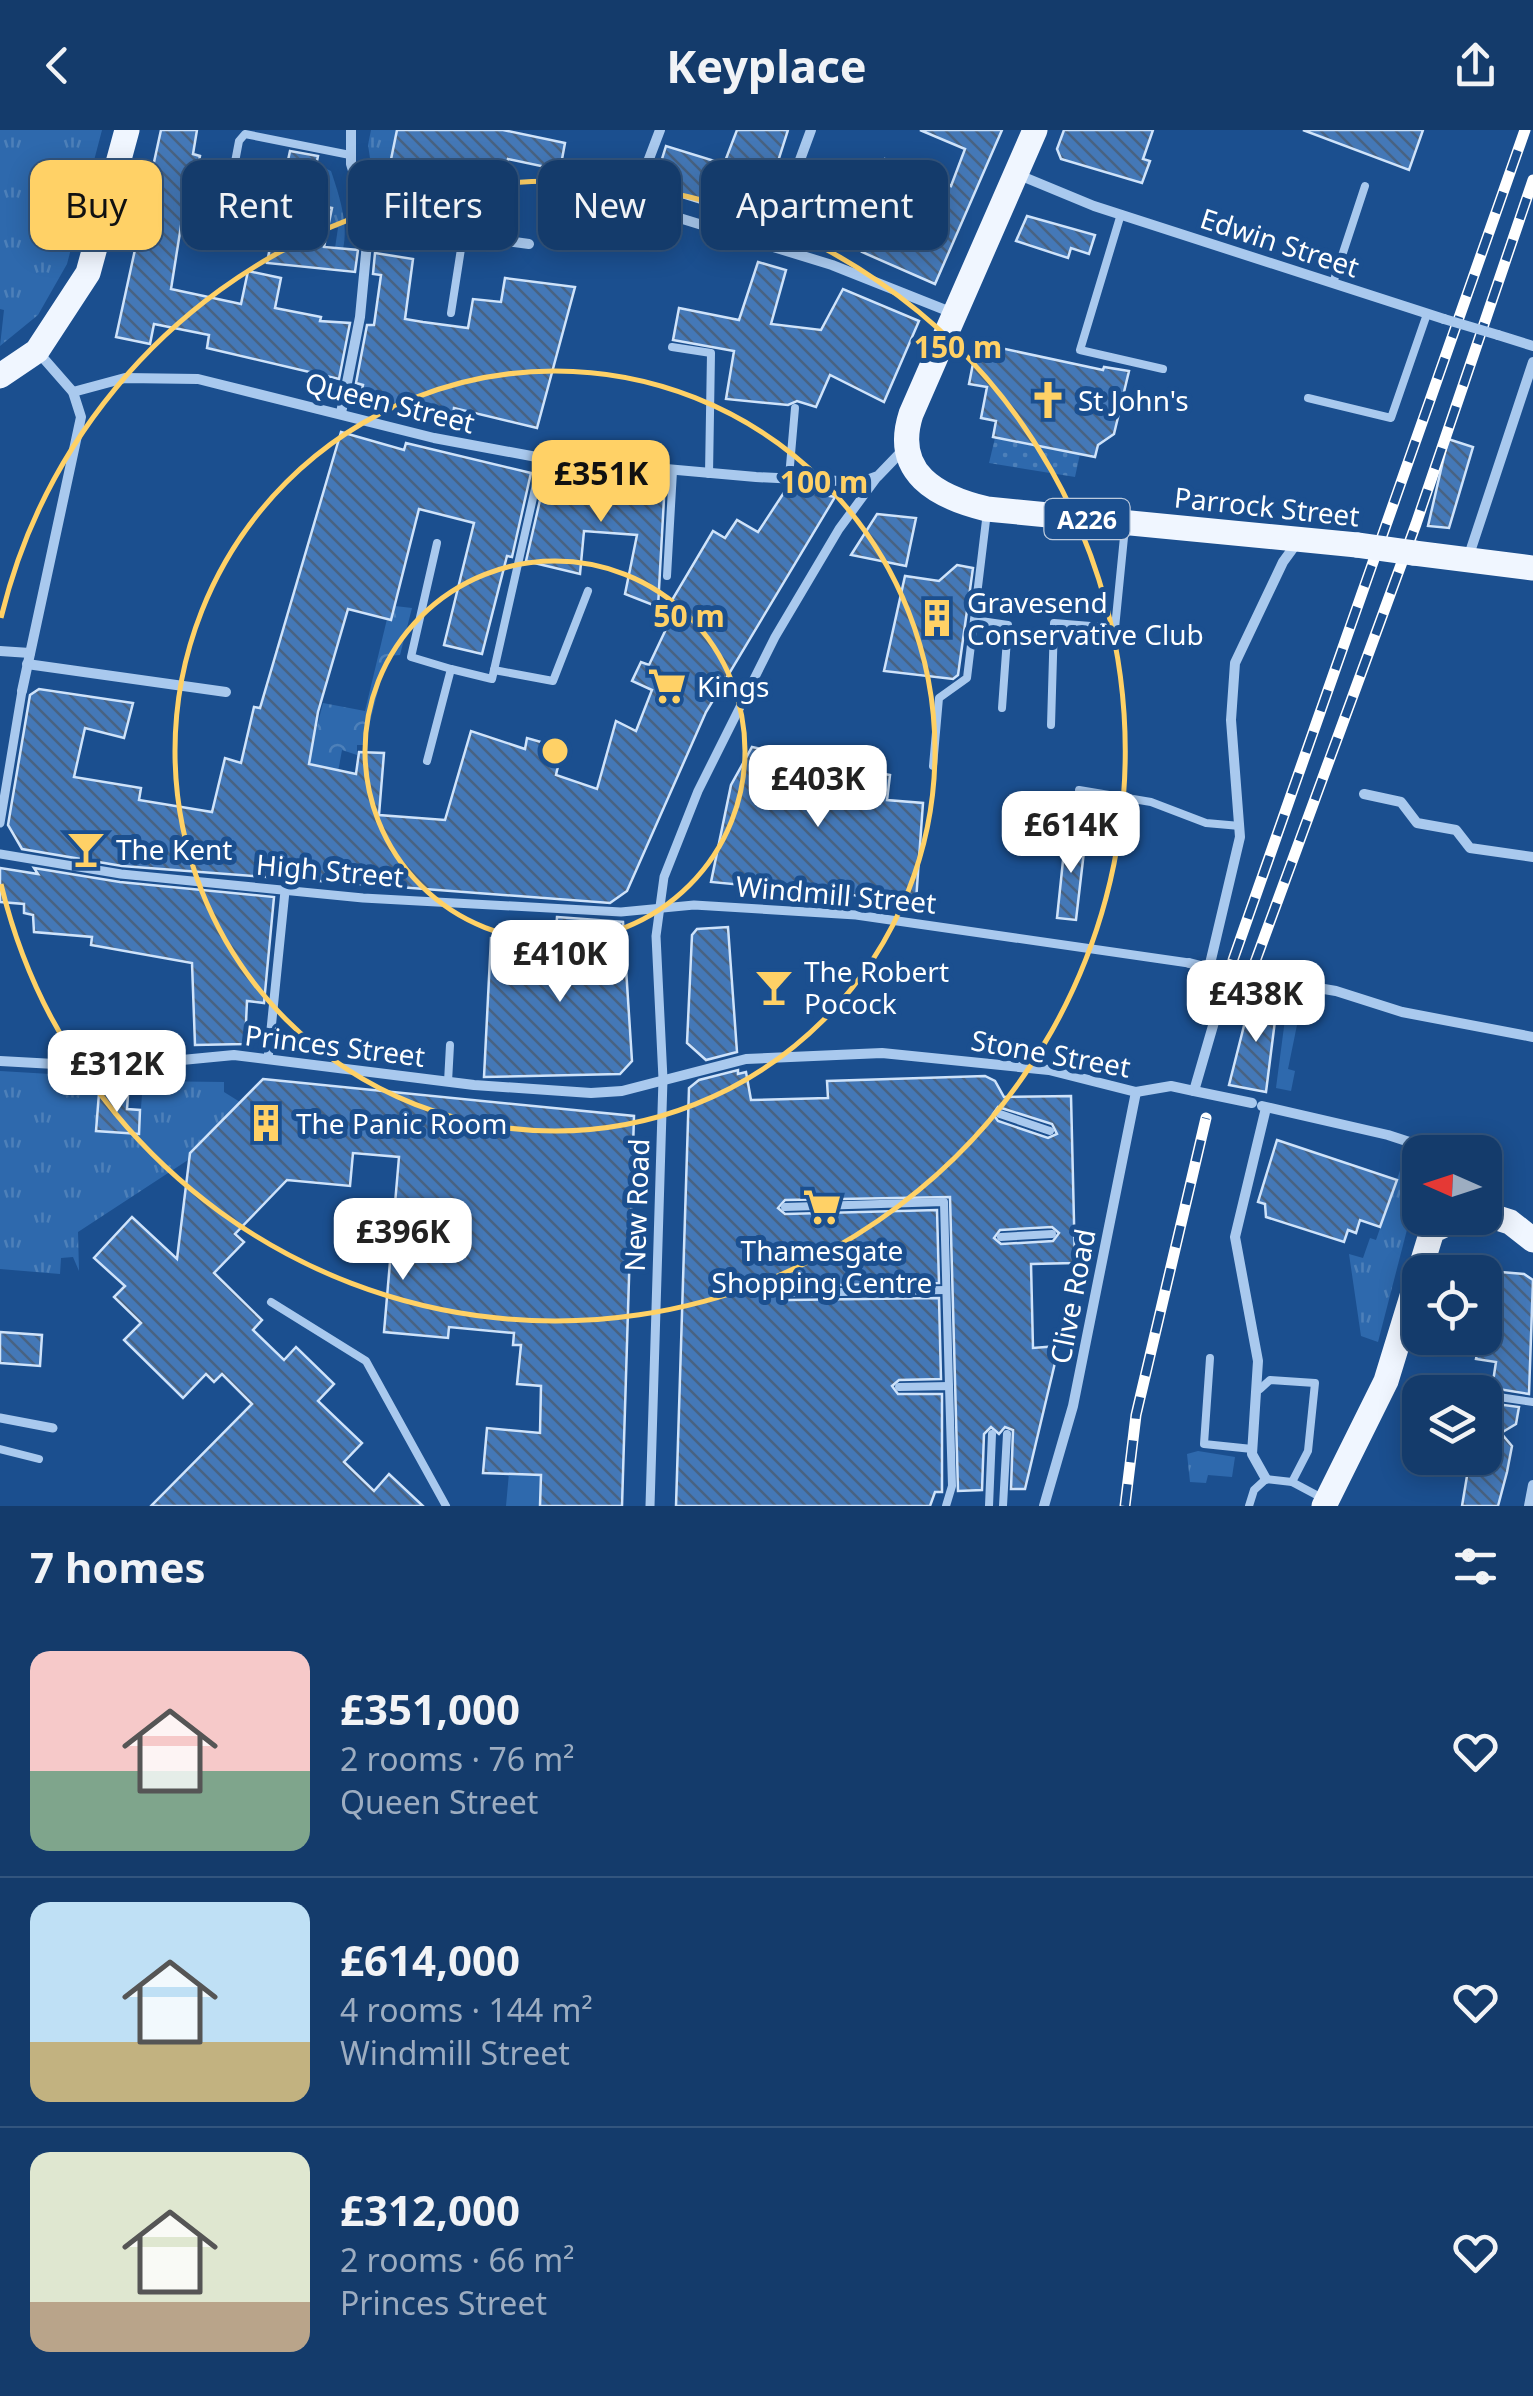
<!DOCTYPE html>
<html lang="en">
<head>
<meta charset="utf-8">
<style>
	:root { --surface:#143b6b; --page:#1d4271; --text:#f1f3f6; --muted:#9dadc1; --line:#33557e; --accent:#ffd166 }
	body { margin:0; font-family:"Noto Sans",sans-serif; background:var(--page); color:var(--text); height:100vh; display:flex; flex-direction:column; font-size:38px; white-space:nowrap }
	* { box-sizing:border-box; margin:0 }
	p { font-size:32px; color:var(--muted) }
	.icon { flex:none; width:55px; height:55px; fill:none; stroke:currentColor; stroke-width:2; stroke-linecap:round; stroke-linejoin:round }
	.map { position:relative; height:1376px; overflow:hidden }
	.details { display:flex; flex-direction:column; background:var(--surface); flex:1 }
	.details>* { flex:none }
	.banner { position:absolute; left:30px; top:30px; width:1000px; height:90px; display:flex; gap:20px }
	.needle { width:65px; rotate:273deg }
	.controls { position:absolute; left:1402px; top:1005px; display:grid; gap:20px }
	.controls a { display:grid; place-items:center; width:100px; height:100px; border-radius:20px; background:var(--surface); box-shadow:0 5px 25px #0003,0 0 0 2px var(--line); font-size:50px }
	.price { position:absolute; translate:-50% -85px; padding:0 22px; border-radius:20px; background:#fff; color:#222; font-size:32px; line-height:65px; filter:drop-shadow(0 2px 5px #0008) }
	.price::after { content:''; position:absolute; left:50%; top:60px; width:30px; height:22px; margin-left:-15px; background:inherit; clip-path:polygon(0 0,100% 0,50% 100%) }
	.price.active { background:var(--accent); color:#111 }
	ul { padding:0; list-style:none }
	li { display:flex; align-items:center; gap:30px; height:250px; padding:0 30px }
	li+li { border-top:2px solid var(--line) }
	li span { display:grid; place-items:center; flex:none; width:280px; height:200px; border-radius:20px; color:#555 }
	li>.icon { margin-inline-start:auto }
	span .icon { width:120px; height:120px; fill:#fffc; stroke-width:1 }
	li b { font-size:42px }
	h2 { display:flex; justify-content:space-between; align-items:center; height:120px; padding:0 30px; font-size:42px }
	.tag { padding:0 35px; border-radius:20px; background:var(--surface); box-shadow:0 5px 25px #0003,0 0 0 2px var(--line); font-size:35px; line-height:90px }
	.tag.active { background:var(--accent); color:#111 }
	header { display:flex; justify-content:space-between; align-items:center; height:130px; padding:0 30px; background:var(--surface); font-size:45px; font-weight:700 }
	.map>svg:first-child { display:block }
</style>
</head>
<body>
<header><svg class="icon" aria-label="back" viewBox="0 0 24 24"><path d="M15 5l-7 7 7 7"/></svg>Keyplace<svg class="icon" aria-label="share" viewBox="0 0 24 24"><path d="M12 15V3M7 8l5-5 5 5M5 13v7h14v-7"/></svg></header>
<div class="map">
<svg width="1533" height="1376" viewBox="0 0 1533 1376">
	<defs>
		<pattern id="grass-tufts" width="24" height="20" patternUnits="userSpaceOnUse" patternTransform="scale(2.5)"><rect width="24" height="20" fill="#2e69ad"/><path d="M3 7l-1-3M5 7V3M7 7l1-3M15 17l-1-3M17 17v-4M19 17l1-3" fill="none" stroke="#4d80b9"/></pattern>
		<pattern id="forest-crowns" width="20" height="18" patternUnits="userSpaceOnUse" patternTransform="scale(2.5)"><rect width="20" height="18" fill="#2e69ad"/><path d="M2 6a3 3 0 1 1 6 0M12 15a3 3 0 1 1 6 0" fill="none" stroke="#4d80b9"/></pattern>
		<pattern id="garden-dots" width="8" height="8" patternUnits="userSpaceOnUse" patternTransform="scale(2.5)"><rect width="8" height="8" fill="#2e69ad"/><path d="M2 2h.1M6 6h.1" fill="none" stroke="#4d80b9" stroke-width="1.8" stroke-linecap="round"/></pattern>
		<pattern id="building-back-hatch" width="6" height="6" patternUnits="userSpaceOnUse" patternTransform="scale(2.5)"><rect width="6" height="6" fill="#4478b7"/><path d="M-1 5l2 2M0 0l6 6M5-1l2 2" fill="none" stroke="#486282"/></pattern>
	</defs>
	<rect width="100%" height="100%" fill="#1b4f8f"/>
	<!-- grass -->
	<g fill="url(#grass-tufts)">
		<path d="M0,0H102L67,134L38,185L0,216L4,180L0,179Z"/>
		<path d="M371,0H397L389,45L437,52L441,35L503,48L506,39L512,41L509,55L481,50L474,84L389,69L375,61L368,15Z"/>
		<path d="M316,34L331,41C339,65 349,94 343,119L335,118L338,98L328,97L332,78L308,73Z"/>
		<path d="M1287,874L1306,877L1304,890H1298L1288,939L1295,941L1291,961L1276,958Z"/>
		<path d="M0,941L100,947L97,1001L139,1004L143,951L224,952V962L240,972L188,1030L78,1102L79,1141L73,1127L61,1128L60,1144L0,1139Z"/>
		<path d="M1404,1029L1416,1040L1418,1057L1378,1212L1361,1206L1349,1124L1363,1128L1370,1108L1376,1110Z"/>
		<path d="M512,1310L559,1345L558,1351H541L540,1376H506Z"/>
		<path d="M1198,1321L1235,1327L1232,1347L1208,1345L1206,1353L1190,1352L1187,1324Z"/>
	</g>
	<!-- forest -->
	<path fill="url(#forest-crowns)" d="M395,476L412,478L400,525L387,526L364,615H357V625L342,620L334,664L300,662L323,573L365,581L387,489H391Z"/>
	<!-- garden -->
	<path fill="url(#garden-dots)" d="M995,308L1080,324L1075,347L989,333Z"/>
	<!-- building -->
	<g fill="url(#building-back-hatch)" stroke="#cfe3fa" stroke-width="2.5" fill-rule="evenodd">
		<path d="M161,0H197L193,24L200,26L193,59L187,58L171,159L241,174L248,141L281,148L275,178L321,187L320,191L350,193L339,249L207,218L209,205L154,194L150,214L116,207Z"/>
		<path d="M397,0H503L565,13L560,40L508,29L504,48L441,35L438,52L422,51L388,44Z"/>
		<path d="M737,0H788L759,91L653,58L666,16L724,34Z"/>
		<path d="M920,0H1002L935,154L862,122L880,85L864,78L885,29L951,56L965,19Z"/>
		<path d="M1064,0H1153L1143,29L1150,31L1142,53L1061,29L1057,19Z"/>
		<path d="M1303,0H1423L1409,40Z"/>
		<path d="M290,21L318,26L308,73L332,78L324,117L358,120L355,142L267,133L275,91L240,84L246,56L281,63Z"/>
		<path d="M1027,86L1095,105L1089,124L1071,118L1068,128L1016,111Z"/>
		<path d="M375,123L413,129L405,189L423,192L468,198L473,169L501,172L505,148L575,157L537,298L454,278L453,286L360,270L363,255L356,253L367,195H374L381,145L373,144Z"/>
		<path d="M758,132L786,140L771,194L821,200L843,159L919,191L884,272L830,245L816,277L797,271L788,275L726,269L734,221L673,210L679,178L739,190Z"/>
		<path d="M977,213L1103,240L1104,237L1129,241L1114,304L1098,315L1095,327L993,307L996,291L981,288L987,257L969,254Z"/>
		<path d="M341,302L404,320L406,313L531,343L512,427L507,426L482,524L444,515L474,393L419,379L391,490L348,479L318,582L309,634L356,644L359,622L384,623L379,685L445,690L471,601L525,619L527,608L562,618L556,645L597,659L616,591L636,601L652,560L632,551L641,532L649,535L667,497L659,492L713,401L725,408L737,390L758,402L787,358L835,367L706,582L627,761L610,773L122,736L22,719L8,695L30,565L39,559L133,573L124,608L85,598L74,647L141,658L139,670L212,682L225,628L241,633L254,577L260,578Z"/>
		<path d="M1448,309L1473,317L1449,398L1428,396Z"/>
		<path d="M546,344L665,350L658,477L625,464L637,405L584,401L580,444L526,431Z"/>
		<path d="M877,384L916,388L906,436L851,425Z"/>
		<path d="M957,435L973,438L958,545L953,549L884,541L905,446L939,451Z"/>
		<path d="M752,617L890,645L887,670L923,673L916,771L711,752L731,655Z"/>
		<path d="M1066,702L1086,704L1076,790L1057,788Z"/>
		<path d="M0,738L38,744L34,738L120,752L274,767L264,873L247,871L245,914L195,915L192,833L91,815L92,807L34,802L33,785L24,783V774L0,772Z"/>
		<path d="M557,787L623,792L632,931L620,944L484,947L491,808L517,810V828L554,829Z"/>
		<path d="M728,797L737,922L706,930L687,913L692,805L697,799Z"/>
		<path d="M1258,864L1278,867L1266,962L1229,955L1251,868Z"/>
		<path d="M738,940V944L746,942L751,970L828,968L827,951L985,946L995,951L1004,967L1071,966L1075,1133L1031,1134L1033,1218L1059,1216L1025,1359H1011L1013,1300L1005,1297L999,1304L991,1297L984,1304L982,1360L958,1361L950,1067L785,1070L778,1078L785,1084L937,1080L939,1153L787,1156L780,1162L787,1170L939,1168L941,1249L899,1250L892,1256L898,1264H942V1362H935L930,1376H676L689,958L699,950ZM998,977L1052,994L1057,1004L1048,1008L998,991L993,984ZM1052,1097L1059,1103L1053,1111L1001,1114L994,1108L1000,1100Z"/>
		<path d="M263,949L634,986L622,1376H540L541,1345L483,1343L487,1298L540,1303L541,1256L517,1254L521,1215H513L514,1203L449,1197L448,1208L384,1202L399,1027L353,1023L350,1056L287,1050L235,1104L244,1112L214,1143L262,1190L253,1200L284,1230L296,1217L334,1254L318,1271L362,1313L344,1332L374,1361L389,1344L423,1376H151L252,1274L222,1244L214,1252L206,1244L183,1268L124,1210L141,1193L114,1167L125,1156L94,1128L132,1087L177,1129L190,1023Z"/>
		<path d="M99,963L128,965L127,979L140,980L139,1004L96,1001Z"/>
		<path d="M1277,1010L1397,1050L1380,1097L1360,1090L1356,1103L1348,1100L1344,1112L1266,1087L1265,1074L1258,1072Z"/>
		<path d="M1489,1141L1524,1144L1533,1150L1529,1264L1492,1258L1496,1232L1476,1229L1480,1208H1485Z"/>
		<path d="M0,1202L42,1205L40,1236L0,1233Z"/>
		<path d="M1489,1273L1519,1277L1516,1294L1501,1303L1512,1316L1507,1342L1498,1376H1462L1470,1328H1485V1275Z"/>
	</g>
	<g fill="none" stroke-linecap="round" stroke-linejoin="round">
		<!-- service -->
		<g stroke="#a9c9ee" stroke-width="8">
			<path d="M1121,84L1080,220L1163,239"/>
			<path d="M267,110L222,100L239,11L245,4L350,25"/>
			<path d="M1333,153L1365,56"/>
			<path d="M451,183L463,106"/>
			<path d="M672,217L711,223L709,344"/>
			<path d="M1308,268L1391,288L1427,184"/>
			<path d="M789,347L795,278"/>
			<path d="M437,413L411,527L451,539"/>
			<path d="M667,446L673,341"/>
			<path d="M974,490L1008,495L1002,578"/>
			<path d="M494,540L553,551L588,461"/>
			<path d="M1051,595L1054,493L1115,498L1125,397"/>
			<path d="M427,631L451,539L492,549L542,328"/>
			<path d="M933,636L939,568L967,548L987,382"/>
			<path d="M1079,660L1151,672L1206,693L1240,696"/>
			<path d="M448,952L450,915"/>
			<path d="M1000,984L1050,1001"/>
			<path d="M785,1077L944,1072L949,1256"/>
			<path d="M1001,1107L1052,1104"/>
			<path d="M787,1163L946,1160"/>
			<path d="M271,1172L366,1231L446,1376"/>
			<path d="M1210,1228L1204,1314L1252,1319"/>
			<path d="M899,1257L949,1256L952,1356L946,1376"/>
			<path d="M1260,1259L1270,1250L1315,1253L1308,1321L1292,1352"/>
			<path d="M1462,1261L1472,1262"/>
			<path d="M1485,1265L1533,1272"/>
			<path d="M0,1319L39,1329"/>
			<path d="M989,1376L992,1304"/>
			<path d="M1003,1376L1007,1304"/>
			<path d="M1249,1376L1254,1360L1266,1349L1292,1352L1324,1369"/>
		</g>
		<!-- pedestrian -->
		<g stroke="#a9c9ee" stroke-width="9">
			<path d="M0,693L22,561"/>
			<path d="M0,724L121,744L363,768L621,782L694,775L856,785L1189,833"/>
			<path d="M268,929L285,761"/>
			<path d="M0,1288L53,1298"/>
			<path d="M650,1376L663,949L656,806L664,747L698,661L775,507L839,399L878,346"/>
		</g>
		<!-- minor -->
		<g stroke="#a9c9ee" stroke-width="10">
			<path d="M1019,45L1094,76L1444,189"/>
			<path d="M572,55L832,135L953,183"/>
			<path d="M633,71L660,0"/>
			<path d="M369,92L529,114"/>
			<path d="M769,114L811,0"/>
			<path d="M1498,205L1533,216"/>
			<path d="M73,262L125,248L198,249L434,308L542,328L756,347L861,352L878,346L903,320"/>
			<path d="M341,283L360,187L369,92L351,34V0"/>
			<path d="M1468,428L1533,232"/>
			<path d="M0,521L30,523"/>
			<path d="M27,534L226,562"/>
			<path d="M22,561L81,287L73,262L38,222"/>
			<path d="M1364,664L1401,672L1417,693L1456,700L1470,718L1533,727"/>
			<path d="M1209,838L1240,707L1231,590L1235,533L1283,432L1299,410"/>
			<path d="M1276,851L1336,861L1402,882L1533,907"/>
			<path d="M0,931L109,937L234,925L474,955L591,963L622,961L746,929L882,923L1049,940L1136,962L1171,956L1194,961L1226,851L1209,838L1189,833"/>
			<path d="M1262,976L1388,1005L1440,1022"/>
			<path d="M1266,978L1235,1107L1258,1231L1252,1324L1266,1349"/>
			<path d="M1485,1063L1503,1084"/>
			<path d="M1044,1376L1073,1276L1136,962"/>
			<path d="M1529,1376L1533,1355"/>
		</g>
		<!-- primary -->
		<g stroke="#f0f6ff" stroke-width="25">
			<path d="M1035,0L911,284C892,343 937,367 987,379L1357,415"/>
			<path d="M0,246L37,221L88,143L127,0"/>
			<path d="M1414,423L1533,438"/>
			<path d="M1485,1084L1510,1092L1533,1110"/>
			<path d="M1324,1376L1386,1251L1432,1101L1459,1088"/>
		</g>
		<!-- rail casing -->
		<g stroke="#fff" stroke-width="11">
			<g id="rail">
				<path d="M1233,830L1525,0"/>
				<path d="M1254,835L1416,394L1533,50"/>
				<path d="M1125,1376L1136,1285L1206,988"/>
			</g>
		</g>
		<!-- rail -->
		<use href="#rail" stroke="#1b4f8f" stroke-width="8" stroke-dasharray="22" stroke-linecap="butt"/>
		<!-- minor-bridge -->
		<g stroke="#a9c9ee" stroke-width="10">
			<path d="M1444,189L1498,205"/>
			<path d="M1226,851L1248,844L1276,851"/>
			<path d="M1194,961L1252,973"/>
		</g>
		<!-- primary-bridge -->
		<path stroke="#f0f6ff" stroke-width="25" d="M1357,415L1414,423"/>
	</g>
	<!-- distance rings -->
	<g fill="none" stroke="#ffd166" stroke-width="5">
		<circle cx="555" cy="621" r="190"/>
		<circle cx="555" cy="621" r="380"/>
		<path d="M1 488A570 570 0 1 1 1 754"/>
	</g>
	<!-- icons -->
	<defs>
		<g id="church-bare" transform="scale(3)"><path d="M-1.2-6h2.4v3.5h3.3v2.4h-3.3V6h-2.4V-.1h-3.3v-2.4h3.3Z" fill="#ffd166" stroke="#1b4f8f" stroke-width="2.5" paint-order="stroke"/></g>
		<g id="building-bare" transform="scale(3)"><path d="M-4-6H4V6H1V3H-1V6H-4ZM-2.5-4.3h1.7v1.8h-1.7ZM.8-4.3h1.7v1.8H.8ZM-2.5-1h1.7V.8h-1.7ZM.8-1h1.7V.8H.8Z" fill="#ffd166" stroke="#1b4f8f" stroke-width="2.5" paint-order="stroke"/></g>
		<g id="supermarket-bare" transform="scale(3)"><path d="M-6-5.5h2.5l.6 2H6L4.5 2H-2.5L-4.4-4H-6ZM-1.5 3.2a1.3 1.3 0 1 0 .1 0ZM3 3.2a1.3 1.3 0 1 0 .1 0Z" fill="#ffd166" stroke="#1b4f8f" stroke-width="2.5" paint-order="stroke"/></g>
		<g id="bar-bare" transform="scale(3)"><path d="M-6-5H6L.8 .8V4.5H3.5V6h-7V4.5H-.8V.8Z" fill="#ffd166" stroke="#1b4f8f" stroke-width="2.5" paint-order="stroke"/></g>
	</defs>
	<g fill-rule="evenodd">
		<use href="#church-bare" x="1048" y="270"/>
		<use href="#building-bare" x="937" y="488"/>
		<use href="#supermarket-bare" x="667" y="556"/>
		<use href="#bar-bare" x="86" y="719"/>
		<use href="#bar-bare" x="774" y="857"/>
		<use href="#building-bare" x="266" y="993"/>
		<use href="#supermarket-bare" x="822" y="1077"/>
	</g>
	<g text-anchor="middle" dominant-baseline="central" stroke-width="10" stroke-linejoin="round" paint-order="stroke">
		<!-- shield labels -->
		<rect fill="#1b4f8f" stroke="#bbcadd" stroke-width="2.5" x="1044.5" y="369" width="85" height="40" rx="8"/>
		<g font-size="25" font-weight="bold" fill="#fff">
			<text x="1087" y="389">A226</text>
		</g>
		<!-- street labels -->
		<g font-size="28" fill="#fff" stroke="#1b4f8f">
			<text transform="translate(1280 112) rotate(18)">Edwin Street</text>
			<text transform="translate(390 272) rotate(14)">Queen Street</text>
			<text transform="translate(1267 376) rotate(6)">Parrock Street</text>
			<text transform="translate(330 740) rotate(5)">High Street</text>
			<text transform="translate(836 764) rotate(5)">Windmill Street</text>
			<text transform="translate(335 915) rotate(7)">Princes Street</text>
			<text transform="translate(1051 923) rotate(10)">Stone Street</text>
			<text transform="translate(636 1075) rotate(-88)">New Road</text>
			<text transform="translate(1072 1166) rotate(-79)">Clive Road</text>
		</g>
		<!-- poi labels -->
		<g font-size="28" fill="#fff" stroke="#1b4f8f" text-anchor="start">
			<text x="1078" y="270">St John's</text>
			<text x="967" y="472">Gravesend<tspan x="967" dy="32">Conservative Club</tspan></text>
			<text x="697" y="556">Kings</text>
			<text x="116" y="719">The Kent</text>
			<text x="804" y="841">The Robert<tspan x="804" dy="32">Pocock</tspan></text>
			<text x="296" y="993">The Panic Room</text>
			<text x="822" y="1120" text-anchor="middle">Thamesgate<tspan x="822" dy="32">Shopping Centre</tspan></text>
		</g>
	</g>
	<circle cx="555" cy="621" r="15" fill="#ffd166" stroke="#1b4f8f" stroke-width="5"/>
	<g font-size="30" text-anchor="middle" font-weight="bold" fill="#ffd166" stroke="#1b4f8f" stroke-width="10" stroke-linejoin="round" paint-order="stroke">
		<text x="958" y="228">150 m</text>
		<text x="824" y="363">100 m</text>
		<text x="689" y="497">50 m</text>
	</g>
</svg>
<div class="controls">
<a><svg class="needle" viewBox="-14 -14 28 28"><path d="M0-13l5 13h-10z" fill="#e53935"/><path d="M0 13l5-13h-10z" fill="#9dadc1"/></svg></a>
<a><svg class="icon" aria-label="locate" viewBox="0 0 24 24"><circle cx="12" cy="12" r="6"/><path d="M12 2v4M12 18v4M2 12h4M18 12h4"/></svg></a>
<a><svg class="icon" aria-label="layers" viewBox="0 0 24 24"><path d="M12 4l9 5-9 5-9-5zM3 14l9 5 9-5"/></svg></a>
</div>
<b class="price active" style="left:601px;top:395px">£351K</b>
<b class="price" style="left:818px;top:700px">£403K</b>
<b class="price" style="left:1071px;top:746px">£614K</b>
<b class="price" style="left:560px;top:875px">£410K</b>
<b class="price" style="left:1256px;top:915px">£438K</b>
<b class="price" style="left:117px;top:985px">£312K</b>
<b class="price" style="left:403px;top:1153px">£396K</b>
<div class="banner">
<a class="tag active">Buy</a>
<a class="tag">Rent</a>
<a class="tag">Filters</a>
<a class="tag">New</a>
<a class="tag">Apartment</a>
</div>
</div>
<section class="details">
<h2>7 homes<svg class="icon" aria-label="filters" viewBox="0 0 24 24"><path d="M4 7h16M4 17h16"/><circle cx="9" cy="7" r="2"/><circle cx="15" cy="17" r="2"/></svg></h2>
<ul>
<li><span style="background:linear-gradient(#f6c9c9 60%,#7fa58c 0)"><svg class="icon" aria-label="home" viewBox="0 0 24 24"><path d="M3 11l9-7 9 7M6 9v11h12V9"/></svg></span><div><b>£351,000</b><p>2 rooms · 76 m²</p><p>Queen Street</p></div><svg class="icon" aria-label="heart" viewBox="0 0 24 24"><path d="M12 20l-8-8c-3-5 5-10 8-4 3-6 11-1 8 4z"/></svg></li>
<li><span style="background:linear-gradient(#bfe0f5 70%,#c2b280 0)"><svg class="icon" aria-label="home" viewBox="0 0 24 24"><path d="M3 11l9-7 9 7M6 9v11h12V9"/></svg></span><div><b>£614,000</b><p>4 rooms · 144 m²</p><p>Windmill Street</p></div><svg class="icon" aria-label="heart" viewBox="0 0 24 24"><path d="M12 20l-8-8c-3-5 5-10 8-4 3-6 11-1 8 4z"/></svg></li>
<li><span style="background:linear-gradient(#dfe7d0 75%,#b9a48a 0)"><svg class="icon" aria-label="home" viewBox="0 0 24 24"><path d="M3 11l9-7 9 7M6 9v11h12V9"/></svg></span><div><b>£312,000</b><p>2 rooms · 66 m²</p><p>Princes Street</p></div><svg class="icon" aria-label="heart" viewBox="0 0 24 24"><path d="M12 20l-8-8c-3-5 5-10 8-4 3-6 11-1 8 4z"/></svg></li>
</ul>
</section>
</body>
</html>
